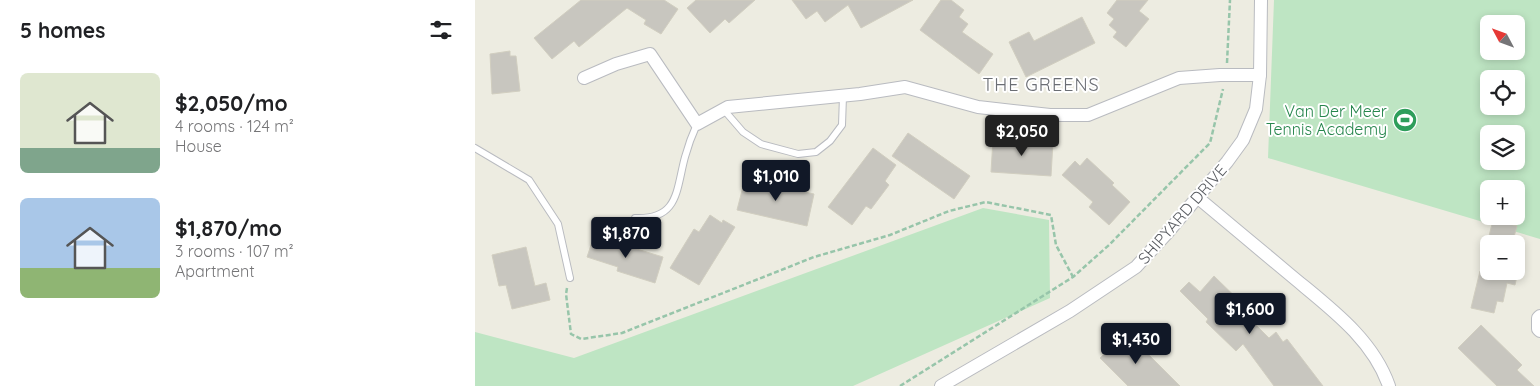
<!DOCTYPE html>
<html lang="en">
<head>
<meta charset="utf-8">
<style>
	:root { --surface:#fff; --page:#f6f6f6; --text:#202124; --muted:#757577; --accent:#111827 }
	body { margin:0; font-family:Quicksand,sans-serif; background:var(--page); color:var(--text); height:100vh; display:flex; flex-direction:column; font-size:19px; white-space:nowrap }
	* { box-sizing:border-box; margin:0 }
	p { font-size:16px; color:var(--muted) }
	.icon { flex:none; width:28px; height:28px; fill:none; stroke:currentColor; stroke-width:2; stroke-linecap:round; stroke-linejoin:round }
	.map { position:relative; flex:1; overflow:hidden }
	.details { display:flex; flex-direction:column; background:var(--surface); width:475px }
	.details>* { flex:none }
	.needle { width:32px; rotate:311deg }
	.fabs { position:absolute; left:1005px; top:15px; display:grid; gap:10px }
	.fabs a { display:grid; place-items:center; width:45px; height:45px; border-radius:8px; background:var(--surface); box-shadow:0 2px 8px #0003; font-size:25px }
	.price { position:absolute; translate:-50% -42px; padding:0 11px; border-radius:5px; background:var(--accent); color:#fff; font-size:16px; line-height:32px; filter:drop-shadow(0 1px 2px #0008) }
	.price::after { content:''; position:absolute; left:50%; top:30px; width:15px; height:11px; margin-left:-8px; background:inherit; clip-path:polygon(0 0,100% 0,50% 100%) }
	.price.selected { background:#222; color:#fff }
	ul { padding:0; list-style:none }
	li { display:flex; align-items:center; gap:15px; height:125px; padding:0 20px }
	li span { display:grid; place-items:center; flex:none; width:140px; height:100px; border-radius:8px; color:#555 }
	li>.icon { margin-inline-start:auto }
	span .icon { width:60px; height:60px; fill:#fffc; stroke-width:1 }
	li b { font-size:21px }
	h2 { display:flex; justify-content:space-between; align-items:center; height:60px; padding:0 20px; font-size:21px }
	main { display:flex; flex:1; min-height:0 }
	.map>svg:first-child { display:block }
</style>
</head>
<body>
<main>
<section class="details">
<h2>5 homes<svg class="icon" aria-label="filters" viewBox="0 0 24 24"><path d="M4 7h16M4 17h16"/><circle cx="9" cy="7" r="2"/><circle cx="15" cy="17" r="2"/></svg></h2>
<ul>
<li><span style="background:linear-gradient(#dfe7d0 75%,#7fa58c 0)"><svg class="icon" aria-label="home" viewBox="0 0 24 24"><path d="M3 11l9-7 9 7M6 9v11h12V9"/></svg></span><div><b>$2,050/mo</b><p>4 rooms · 124 m²</p><p>House</p></div></li>
<li><span style="background:linear-gradient(#a9c7e8 70%,#8fb573 0)"><svg class="icon" aria-label="home" viewBox="0 0 24 24"><path d="M3 11l9-7 9 7M6 9v11h12V9"/></svg></span><div><b>$1,870/mo</b><p>3 rooms · 107 m²</p><p>Apartment</p></div></li>
</ul>
</section>
<div class="map">
<svg width="1065" height="386" viewBox="0 0 1065 386">
	<rect width="100%" height="100%" fill="#edece1"/>
	<!-- green -->
	<g fill="#bee5c3" fill-rule="evenodd">
		<path d="M799,0H1065V239L793,158ZM1014,24H1041V51H1014ZM1014,79H1041V106H1014ZM1014,134H1041V161H1014ZM1014,189H1041V216H1014Z"/>
		<path d="M508,208L574,220L575,298L378,386H0V332L99,358Z"/>
	</g>
	<!-- building -->
	<g fill="#c8c6bf" stroke="#d1cec0">
		<path d="M106,0H189L203,9L186,34L169,24L171,20L152,8L104,47L99,41L77,59L59,38Z"/>
		<path d="M221,0H280L254,23L250,19L235,33L212,8Z"/>
		<path d="M317,0H438L386,28L373,5L350,22L342,11L331,19Z"/>
		<path d="M466,0H476L489,10L484,17L493,24L487,32L518,54L504,74L445,30Z"/>
		<path d="M642,0H673L664,11L674,19L651,47L638,37L642,32L634,25L639,19L632,13Z"/>
		<path d="M607,17L620,43L551,77L534,42L554,32L559,41Z"/>
		<path d="M35,51V56H41L45,91L17,94L15,54Z"/>
		<path d="M433,133L495,176L479,199L417,156Z"/>
		<path d="M518,139L578,142L576,176L516,172Z"/>
		<path d="M398,148L421,165L410,181L414,185L396,209L391,206L377,225L353,207Z"/>
		<path d="M612,158L639,183L637,185L655,202L634,225L614,207L618,202L587,175L600,161L605,166Z"/>
		<path d="M270,179L339,194L332,226L262,210Z"/>
		<path d="M235,215L247,223L248,220L260,227L224,285L195,268L219,229L224,232Z"/>
		<path d="M1018,220L1042,226L1037,244H1012Z"/>
		<path d="M119,236L188,257L180,283L142,271L143,267L112,257Z"/>
		<path d="M51,247L60,286L71,283L75,300L37,309L31,285L24,286L17,255Z"/>
		<path d="M1005,271H1043L1040,285L1032,283L1028,302L1022,301L1019,313L996,308Z"/>
		<path d="M739,276L780,316L776,320L794,338L801,332L808,342L812,339L848,386H799L768,344L761,351L731,322L733,319L705,291L714,282L725,292Z"/>
		<path d="M1006,325L1047,365L1042,370L1059,386H1022L983,348Z"/>
		<path d="M651,332L705,386H653L625,358Z"/>
	</g>
	<g fill="none" stroke-linecap="round" stroke-linejoin="round">
		<!-- lane casing -->
		<g stroke="#b9bbc0" stroke-width="8">
			<g id="lane">
				<path d="M249,110L268,132L286,144L323,154L341,152L355,141L367,125L368,96"/>
				<path d="M0,148L54,180L83,224L95,278"/>
				<path d="M160,218C204,220 201,190 210,157C213,146 217,135 222,124"/>
			</g>
		</g>
		<!-- street casing -->
		<g stroke="#b9bbc0" stroke-width="14">
			<g id="street">
				<path d="M109,78L141,64L175,54L222,124L253,107L385,94L430,87L503,107L575,115H613L704,78L745,75H785"/>
				<path d="M722,197C752,222 783,248 813,273C852,306 897,337 914,386"/>
				<path d="M1065,316L1063,318V329L1065,331"/>
				<path d="M466,386L595,311L661,267L694,231L752,162L768,140L781,109L785,75L786,0"/>
			</g>
		</g>
		<!-- path -->
		<g stroke="#97c5aa" stroke-width="2.5" stroke-dasharray="5 2.5" stroke-linecap="butt">
			<path d="M752,63L755,0"/>
			<path d="M92,288L91,294L96,334L106,339L147,333L339,257L415,235L474,211L511,202L576,215L581,245L598,277"/>
			<path d="M425,386L598,277L634,245L735,143L748,89"/>
		</g>
		<!-- lane -->
		<use href="#lane" stroke="#fff" stroke-width="6"/>
		<!-- street -->
		<use href="#street" stroke="#fff" stroke-width="12"/>
	</g>
	<!-- icons -->
	<defs>
		<g id="stadium-disc" transform="scale(1.25)"><circle r="9.5" fill="#2e9e5b" stroke="#fff"/><path d="M0-5a6.5 5 0 1 0 0 10a6.5 5 0 1 0 0-10ZM-3.5-1.8h7v3.6h-7Z" fill="#fff"/></g>
	</defs>
	<g fill-rule="evenodd">
		<use href="#stadium-disc" x="930" y="120"/>
	</g>
	<g text-anchor="middle" dominant-baseline="central" stroke-width="4" stroke-linejoin="round" paint-order="stroke">
		<!-- leisure labels -->
		<g font-size="16" fill="#27864d" stroke="#fff" text-anchor="end">
			<text x="912" y="111">Van Der Meer<tspan x="912" dy="18">Tennis Academy</tspan></text>
		</g>
		<!-- street labels -->
		<g font-size="16" fill="#5a5d62" stroke="#fff">
			<text transform="translate(707 214) rotate(-49)">SHIPYARD DRIVE</text>
		</g>
		<!-- neighbourhood labels -->
		<g font-size="18" letter-spacing="1" fill="#6b6e74" stroke="#fff">
			<text x="566" y="84">THE GREENS</text>
		</g>
	</g>
</svg>
<div class="fabs">
<a><svg class="needle" viewBox="-14 -14 28 28"><path d="M0-13l5 13h-10z" fill="#e53935"/><path d="M0 13l5-13h-10z" fill="#757577"/></svg></a>
<a><svg class="icon" aria-label="locate" viewBox="0 0 24 24"><circle cx="12" cy="12" r="6"/><path d="M12 2v4M12 18v4M2 12h4M18 12h4"/></svg></a>
<a><svg class="icon" aria-label="layers" viewBox="0 0 24 24"><path d="M12 4l9 5-9 5-9-5zM3 14l9 5 9-5"/></svg></a>
<a>+</a>
<a>−</a>
</div>
<b class="price selected" style="left:547px;top:157px">$2,050</b>
<b class="price" style="left:301px;top:202px">$1,010</b>
<b class="price" style="left:151px;top:259px">$1,870</b>
<b class="price" style="left:775px;top:335px">$1,600</b>
<b class="price" style="left:661px;top:365px">$1,430</b>
</div>
</main>
</body>
</html>
